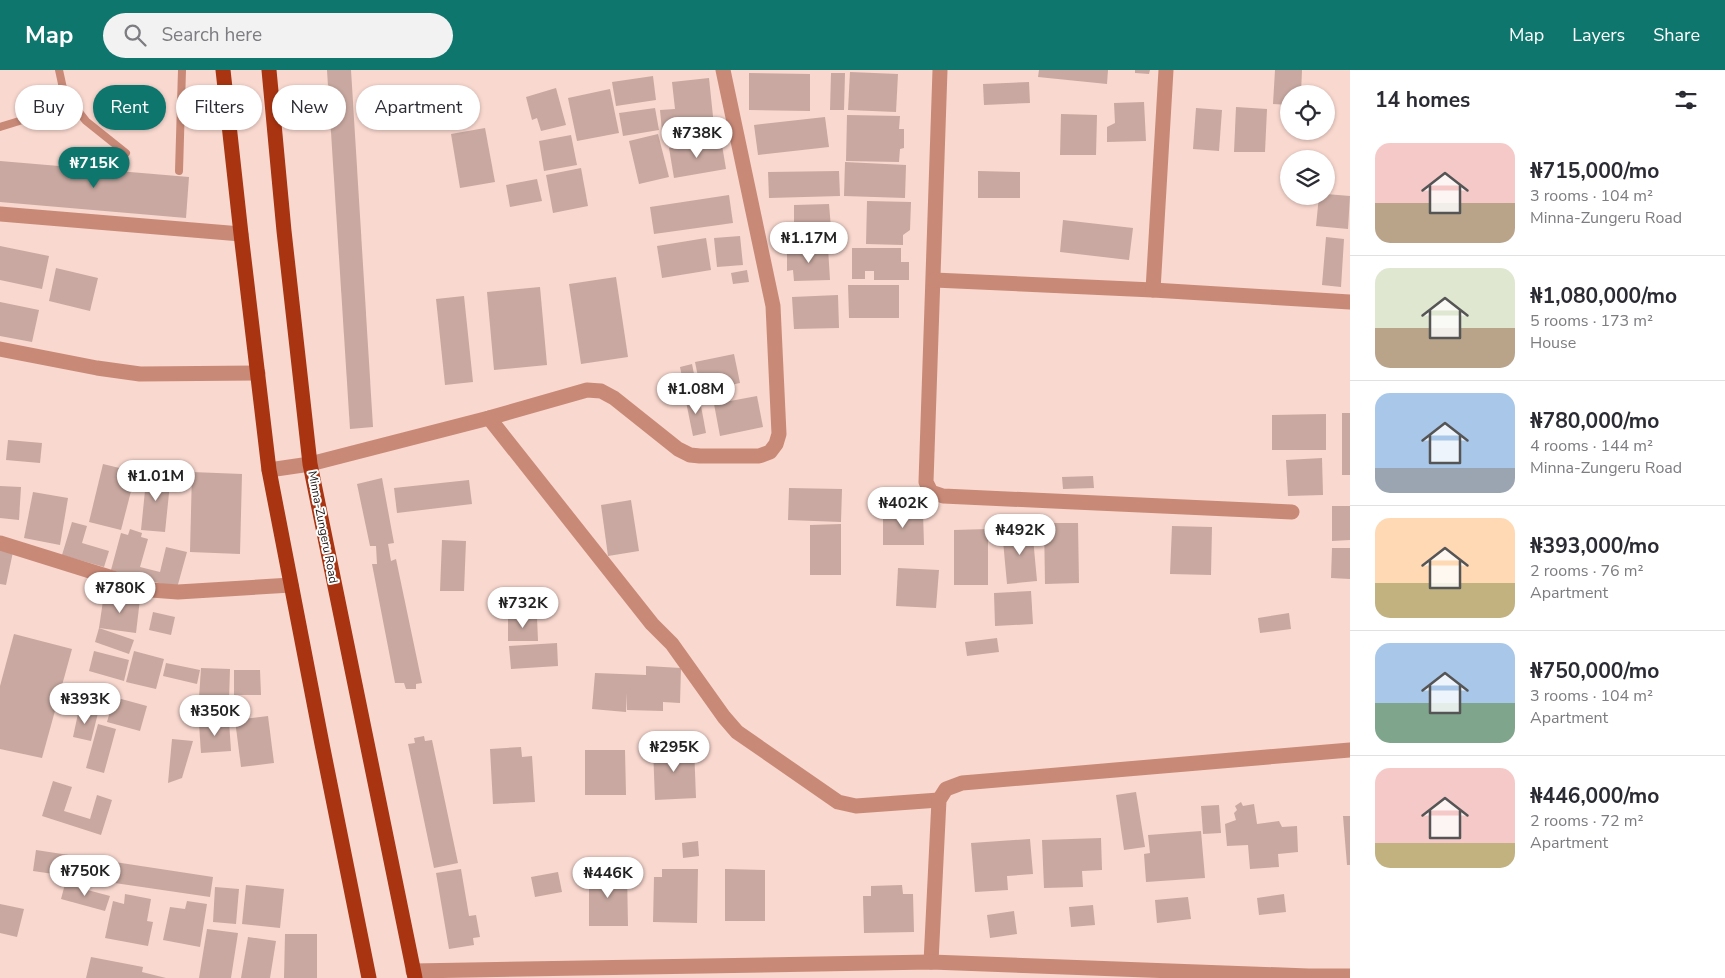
<!DOCTYPE html>
<html lang="en">
<head>
<meta charset="utf-8">
<style>
	:root { --surface:#fff; --page:#f2f2f3; --text:#2b2b33; --muted:#7c7c81; --line:#e1e1e2; --accent:#0f766e }
	body { margin:0; font-family:"Nunito Sans",sans-serif; background:var(--page); color:var(--text); height:100vh; display:flex; flex-direction:column; font-size:19px; white-space:nowrap }
	* { box-sizing:border-box; margin:0 }
	p { font-size:16px; color:var(--muted) }
	.icon { flex:none; width:28px; height:28px; fill:none; stroke:currentColor; stroke-width:2; stroke-linecap:round; stroke-linejoin:round }
	.map { position:relative; flex:1; overflow:hidden }
	.panel { display:flex; flex-direction:column; background:var(--surface); width:375px }
	.panel>* { flex:none }
	.banner { position:absolute; left:15px; top:15px; width:475px; height:45px; display:flex; gap:10px }
	.controls { position:absolute; left:1280px; top:15px; display:grid; gap:10px }
	.controls a { display:grid; place-items:center; width:55px; height:55px; border-radius:50%; background:var(--surface); box-shadow:0 1px 4px #0004; font-size:25px }
	.price { position:absolute; translate:-50% -42px; padding:0 11px; border-radius:18px; background:#fff; color:#222; font-size:16px; line-height:32px; filter:drop-shadow(0 1px 2px #0008) }
	.price::after { content:''; position:absolute; left:50%; top:30px; width:15px; height:11px; margin-left:-8px; background:inherit; clip-path:polygon(0 0,100% 0,50% 100%) }
	.price.active { background:var(--accent); color:#fff }
	ul { padding:0; list-style:none }
	li { display:flex; align-items:center; gap:15px; height:125px; padding:0 25px }
	li+li { border-top:1px solid var(--line) }
	li span { display:grid; place-items:center; flex:none; width:140px; height:100px; border-radius:15px; color:#555 }
	li>.icon { margin-inline-start:auto }
	span .icon { width:60px; height:60px; fill:#fffc; stroke-width:1 }
	li b { font-size:21px }
	h2 { display:flex; justify-content:space-between; align-items:center; height:60px; padding:0 25px; font-size:21px }
	.chip { padding:0 18px; border-radius:22px; background:var(--surface); box-shadow:0 1px 4px #0004; font-size:18px; line-height:45px }
	.chip.active { background:var(--accent); color:#fff }
	header { display:flex; align-items:center; gap:30px; box-sizing:border-box; height:70px; padding:0 25px; background:var(--accent); color:#fff }
	header strong { font-size:24px }
	nav { display:flex; gap:28px; margin-inline-start:auto; font-size:18px }
	.search { width:350px; height:45px; background:var(--page); display:flex; align-items:center; gap:12px; box-sizing:border-box; padding:0 18px; border-radius:28px; color:var(--muted); font-size:19px }
	main { display:flex; flex:1; min-height:0 }
	.map>svg:first-child { display:block }
</style>
</head>
<body>
<header>
<strong>Map</strong>
<div class="search"><svg class="icon" aria-label="search" viewBox="0 0 24 24"><circle cx="10" cy="10" r="6"/><path d="M15 15l6 6"/></svg>Search here</div>
<nav><a>Map</a><a>Layers</a><a>Share</a></nav>
</header>
<main>
<div class="map">
<svg width="1350" height="908" viewBox="0 0 1350 908">
	<rect width="100%" height="100%" fill="#f9d8cf"/>
	<!-- building -->
	<g fill="#c8a8a0">
		<path d="M327,0H351L373,357L350,359Z"/>
		<path d="M1039,0H1108L1107,14L1038,7Z"/>
		<path d="M1135,0H1150L1149,4L1135,3Z"/>
		<path d="M1275,0H1302L1301,24H1289V35L1273,34Z"/>
		<path d="M850,2L898,4L896,42L848,40Z"/>
		<path d="M749,3L810,4V41L749,40Z"/>
		<path d="M831,3H845L844,40H830Z"/>
		<path d="M653,6L656,30L616,36L612,12Z"/>
		<path d="M709,8L714,56L662,61L660,40L675,39L672,12Z"/>
		<path d="M1029,12L1030,33L984,35L983,14Z"/>
		<path d="M556,18L566,55L541,61L537,48L532,50L526,27Z"/>
		<path d="M610,19L619,63L577,71L568,28Z"/>
		<path d="M1144,32L1146,71L1107,72V57L1115,53L1114,33Z"/>
		<path d="M1236,37L1267,39L1265,82H1234Z"/>
		<path d="M655,38L659,60L623,66L619,43Z"/>
		<path d="M1196,38L1222,40L1219,81L1193,79Z"/>
		<path d="M1061,44L1097,45L1096,85H1060Z"/>
		<path d="M847,45L900,46L899,59H904V78L900,79L899,92L846,91Z"/>
		<path d="M825,47L829,77L758,85L754,55Z"/>
		<path d="M485,58L495,112L460,118L451,64Z"/>
		<path d="M658,64L669,107L639,114L629,71Z"/>
		<path d="M571,65L577,95L544,101L539,71Z"/>
		<path d="M721,69L726,99L674,108L669,78Z"/>
		<path d="M0,91L189,107L186,148L0,132Z"/>
		<path d="M845,92L906,95L905,128L844,126Z"/>
		<path d="M581,98L588,136L553,143L546,105Z"/>
		<path d="M839,101L840,126L769,128L768,102Z"/>
		<path d="M978,101L1020,102V128H978Z"/>
		<path d="M537,109L542,131L510,137L506,115Z"/>
		<path d="M1326,124L1350,126L1348,159L1316,156L1319,126H1326Z"/>
		<path d="M729,125L733,153L654,164L650,137Z"/>
		<path d="M867,131L911,132L910,160L903,165V175L866,174Z"/>
		<path d="M829,134L832,170H794V135Z"/>
		<path d="M1063,150L1133,158L1129,190L1060,182Z"/>
		<path d="M740,166L743,195L717,197L714,168Z"/>
		<path d="M1326,167L1344,169L1341,217L1322,215Z"/>
		<path d="M706,168L711,200L662,208L657,176Z"/>
		<path d="M0,176L49,186L42,219L0,210Z"/>
		<path d="M828,178L830,210L794,211L793,200L787,201V179Z"/>
		<path d="M852,178H901V192H909V210H874V201H865V209H852Z"/>
		<path d="M56,198L98,208L90,241L49,231Z"/>
		<path d="M747,200L749,212L733,214L731,203Z"/>
		<path d="M616,207L628,287L581,294L569,214Z"/>
		<path d="M848,215H899V248H849Z"/>
		<path d="M540,217L547,295L494,300L487,222Z"/>
		<path d="M838,225L839,258L794,259L792,227Z"/>
		<path d="M464,226L473,312L445,315L436,229Z"/>
		<path d="M0,232L39,240L32,272L0,266Z"/>
		<path d="M734,284L740,313L701,321L695,292Z"/>
		<path d="M692,294L697,319L685,322L680,297Z"/>
		<path d="M699,325L706,363L693,366L685,327Z"/>
		<path d="M757,326L763,357L720,366L714,334Z"/>
		<rect x="1342" y="343" width="8" height="62"/>
		<path d="M1326,344V380H1272V345Z"/>
		<path d="M8,370L42,373L40,393L6,390Z"/>
		<path d="M1322,388L1323,425L1288,426L1286,390Z"/>
		<path d="M103,394L136,402L121,460L89,452Z"/>
		<path d="M147,401L171,404L165,462L141,460Z"/>
		<path d="M192,402L242,404L240,484L190,482Z"/>
		<path d="M1093,406L1094,418L1063,419L1062,407Z"/>
		<path d="M382,408L394,473L388,474L391,491L396,489L422,613L416,614V619H406L404,613H395L372,494H377L376,476H370L357,414Z"/>
		<path d="M469,410L472,434L397,443L394,418Z"/>
		<path d="M0,416L21,417L19,450L0,448Z"/>
		<path d="M789,418L842,419L841,452L788,450Z"/>
		<path d="M33,422L68,428L60,475L24,468Z"/>
		<path d="M631,430L639,481L608,486L601,435Z"/>
		<path d="M1332,436H1350V470L1332,471Z"/>
		<path d="M883,442H923L924,475H883Z"/>
		<path d="M72,452L87,456L82,473L109,481L104,497L62,485Z"/>
		<path d="M1044,453H1078L1079,513L1045,514Z"/>
		<path d="M841,454V505H810V455Z"/>
		<path d="M1172,456L1212,457L1211,505L1170,504Z"/>
		<path d="M1032,457L1037,511L1007,514L1002,460Z"/>
		<path d="M130,459L142,463L141,467L148,469L140,497L160,502L166,477L187,482L177,518L111,500L121,463L128,465Z"/>
		<path d="M988,459V515H954V460Z"/>
		<path d="M442,470L466,471L464,521H440Z"/>
		<path d="M1332,478H1350V509L1331,508Z"/>
		<path d="M0,479L13,482L6,515L0,514Z"/>
		<path d="M898,498L939,500L936,538L896,536Z"/>
		<path d="M1031,521L1033,554L995,556L994,523Z"/>
		<path d="M104,524L140,529L136,563L99,558Z"/>
		<path d="M153,542L175,547L171,565L149,560Z"/>
		<path d="M1289,543L1291,559L1260,563L1258,548Z"/>
		<path d="M508,547H537L538,571H508Z"/>
		<path d="M99,558L134,570L129,584L95,572Z"/>
		<path d="M14,564L72,579L42,688L0,679V616Z"/>
		<path d="M997,568L999,582L967,586L965,572Z"/>
		<path d="M557,573L558,596L511,599L509,576Z"/>
		<path d="M94,581L129,590L124,611L89,601Z"/>
		<path d="M134,581L164,589L156,619L126,612Z"/>
		<path d="M166,593L200,600L197,614L163,606Z"/>
		<path d="M646,596L681,598L680,633L663,632V641L627,640V623L626,642L592,639L595,603L646,605Z"/>
		<path d="M201,598L230,599L229,630L199,628Z"/>
		<path d="M234,600H260L261,625H234Z"/>
		<path d="M86,613L110,620L105,638L81,631Z"/>
		<path d="M114,627L147,636L140,661L107,652Z"/>
		<path d="M79,639L98,643L91,671L73,667Z"/>
		<path d="M268,646L274,693L241,697L235,650Z"/>
		<path d="M229,651L231,681L201,683L199,654Z"/>
		<path d="M98,654L116,659L104,703L86,698Z"/>
		<path d="M424,666L425,671L432,670L458,793L434,798L408,674L415,673L414,668Z"/>
		<path d="M172,669L193,671L182,708L168,713Z"/>
		<path d="M694,676L696,728L655,730L653,678Z"/>
		<path d="M521,677L522,687L532,686L535,732L493,734L490,679Z"/>
		<path d="M585,680H625L626,725H585Z"/>
		<path d="M53,711L72,717L64,741L90,749L97,725L112,730L101,765L42,746Z"/>
		<path d="M1136,722L1145,777L1124,780L1116,725Z"/>
		<path d="M1241,732L1243,736L1254,734L1257,754L1279,751L1282,757L1297,756L1298,782L1278,784L1279,797L1250,799L1248,775L1227,776L1225,754L1236,750L1234,743L1237,740L1235,736Z"/>
		<path d="M1219,735L1221,763L1203,764L1201,736Z"/>
		<path d="M1343,746H1350V795H1347Z"/>
		<path d="M1201,761L1205,808L1146,812L1144,784L1150,783L1148,765Z"/>
		<path d="M1101,768L1102,800L1082,801L1083,817L1044,818L1042,770Z"/>
		<path d="M1030,769L1033,804L1007,806L1008,820L975,822L971,773Z"/>
		<path d="M698,771L699,786L683,788L682,773Z"/>
		<path d="M36,780L213,807L210,827L33,801Z"/>
		<path d="M461,799L469,846L476,845L480,867L473,868L474,875L449,879L436,803Z"/>
		<path d="M662,799H698L697,853L653,852L654,807H662Z"/>
		<path d="M725,799L765,800V851H725Z"/>
		<path d="M558,802L562,822L535,827L531,807Z"/>
		<path d="M589,802H627L628,856H589Z"/>
		<path d="M65,814L110,826L105,841L61,829Z"/>
		<path d="M246,815L284,819L280,858L242,854Z"/>
		<path d="M902,815L903,824H913L914,862L864,863L863,826H871V816Z"/>
		<path d="M215,817L239,819L236,854L213,852Z"/>
		<path d="M125,824L151,829L147,851L153,852L148,876L105,868L113,831L124,834Z"/>
		<path d="M1284,824L1286,842L1259,845L1257,828Z"/>
		<path d="M1188,827L1191,849L1157,853L1155,830Z"/>
		<path d="M187,831L207,834L200,877L163,870L170,837L185,839Z"/>
		<path d="M0,834L24,839L17,867L0,863Z"/>
		<path d="M1093,835L1095,855L1071,857L1069,837Z"/>
		<path d="M1014,841L1017,864L990,868L987,845Z"/>
		<path d="M207,859L238,863L231,908H199Z"/>
		<path d="M285,864H317V908H284Z"/>
		<path d="M248,867L276,871L270,908H241Z"/>
		<path d="M91,887L143,897L142,902L166,908H86Z"/>
	</g>
	<g fill="none" stroke-linecap="round" stroke-linejoin="round">
		<!-- lane -->
		<g stroke="#c98977" stroke-width="8">
			<path d="M59,0L64,23L86,51L126,83"/>
			<path d="M0,57L29,48L64,23"/>
			<path d="M179,101L182,0"/>
		</g>
		<!-- street -->
		<g stroke="#c98977" stroke-width="15">
			<path d="M940,0L926,412L931,422L943,426L1292,442"/>
			<path d="M0,144L241,164"/>
			<path d="M934,210L1153,220L1350,232"/>
			<path d="M1153,220L1166,0"/>
			<path d="M0,279L97,298L140,304L258,303"/>
			<path d="M489,348L652,554L672,574L724,647L737,662L838,732L856,736L939,730"/>
			<path d="M269,400L310,394L489,348L587,320L601,321L614,328L678,379L690,385L700,386H759L770,382L776,374L779,364L773,236L723,0"/>
			<path d="M0,473L151,520L178,522L291,515"/>
			<path d="M931,892L939,730L946,719L962,713L1350,680"/>
			<path d="M413,901L931,892L1308,906H1350"/>
		</g>
		<!-- primary -->
		<g stroke="#a83411" stroke-width="15">
			<path d="M223,0L241,164L269,400L322,674L369,908"/>
			<path d="M269,0L284,161L310,394L415,908"/>
		</g>
	</g>
	<g text-anchor="middle" dominant-baseline="central" stroke-width="4" stroke-linejoin="round" paint-order="stroke">
		<!-- street labels -->
		<g font-size="12" fill="#1d120f" stroke="#fff">
			<text transform="translate(323 457) rotate(79)">Minna-Zungeru Road</text>
		</g>
	</g>
</svg>
<div class="controls">
<a><svg class="icon" aria-label="locate" viewBox="0 0 24 24"><circle cx="12" cy="12" r="6"/><path d="M12 2v4M12 18v4M2 12h4M18 12h4"/></svg></a>
<a><svg class="icon" aria-label="layers" viewBox="0 0 24 24"><path d="M12 4l9 5-9 5-9-5zM3 14l9 5 9-5"/></svg></a>
</div>
<b class="price" style="left:697px;top:89px">₦738K</b>
<b class="price active" style="left:94px;top:119px">₦715K</b>
<b class="price" style="left:809px;top:194px">₦1.17M</b>
<b class="price" style="left:696px;top:345px">₦1.08M</b>
<b class="price" style="left:156px;top:432px">₦1.01M</b>
<b class="price" style="left:903px;top:459px">₦402K</b>
<b class="price" style="left:1020px;top:486px">₦492K</b>
<b class="price" style="left:120px;top:544px">₦780K</b>
<b class="price" style="left:523px;top:559px">₦732K</b>
<b class="price" style="left:85px;top:655px">₦393K</b>
<b class="price" style="left:215px;top:667px">₦350K</b>
<b class="price" style="left:674px;top:703px">₦295K</b>
<b class="price" style="left:85px;top:827px">₦750K</b>
<b class="price" style="left:608px;top:829px">₦446K</b>
<div class="banner">
<a class="chip">Buy</a>
<a class="chip active">Rent</a>
<a class="chip">Filters</a>
<a class="chip">New</a>
<a class="chip">Apartment</a>
</div>
</div>
<section class="panel">
<h2>14 homes<svg class="icon" aria-label="filters" viewBox="0 0 24 24"><path d="M4 7h16M4 17h16"/><circle cx="9" cy="7" r="2"/><circle cx="15" cy="17" r="2"/></svg></h2>
<ul>
<li><span style="background:linear-gradient(#f6c9c9 60%,#b9a48a 0)"><svg class="icon" aria-label="home" viewBox="0 0 24 24"><path d="M3 11l9-7 9 7M6 9v11h12V9"/></svg></span><div><b>₦715,000/mo</b><p>3 rooms · 104 m²</p><p>Minna-Zungeru Road</p></div></li>
<li><span style="background:linear-gradient(#dfe7d0 60%,#b9a48a 0)"><svg class="icon" aria-label="home" viewBox="0 0 24 24"><path d="M3 11l9-7 9 7M6 9v11h12V9"/></svg></span><div><b>₦1,080,000/mo</b><p>5 rooms · 173 m²</p><p>House</p></div></li>
<li><span style="background:linear-gradient(#a9c7e8 75%,#9aa5b1 0)"><svg class="icon" aria-label="home" viewBox="0 0 24 24"><path d="M3 11l9-7 9 7M6 9v11h12V9"/></svg></span><div><b>₦780,000/mo</b><p>4 rooms · 144 m²</p><p>Minna-Zungeru Road</p></div></li>
<li><span style="background:linear-gradient(#ffd9b3 65%,#c2b280 0)"><svg class="icon" aria-label="home" viewBox="0 0 24 24"><path d="M3 11l9-7 9 7M6 9v11h12V9"/></svg></span><div><b>₦393,000/mo</b><p>2 rooms · 76 m²</p><p>Apartment</p></div></li>
<li><span style="background:linear-gradient(#a9c7e8 60%,#7fa58c 0)"><svg class="icon" aria-label="home" viewBox="0 0 24 24"><path d="M3 11l9-7 9 7M6 9v11h12V9"/></svg></span><div><b>₦750,000/mo</b><p>3 rooms · 104 m²</p><p>Apartment</p></div></li>
<li><span style="background:linear-gradient(#f6c9c9 75%,#c2b280 0)"><svg class="icon" aria-label="home" viewBox="0 0 24 24"><path d="M3 11l9-7 9 7M6 9v11h12V9"/></svg></span><div><b>₦446,000/mo</b><p>2 rooms · 72 m²</p><p>Apartment</p></div></li>
</ul>
</section>
</main>
</body>
</html>
